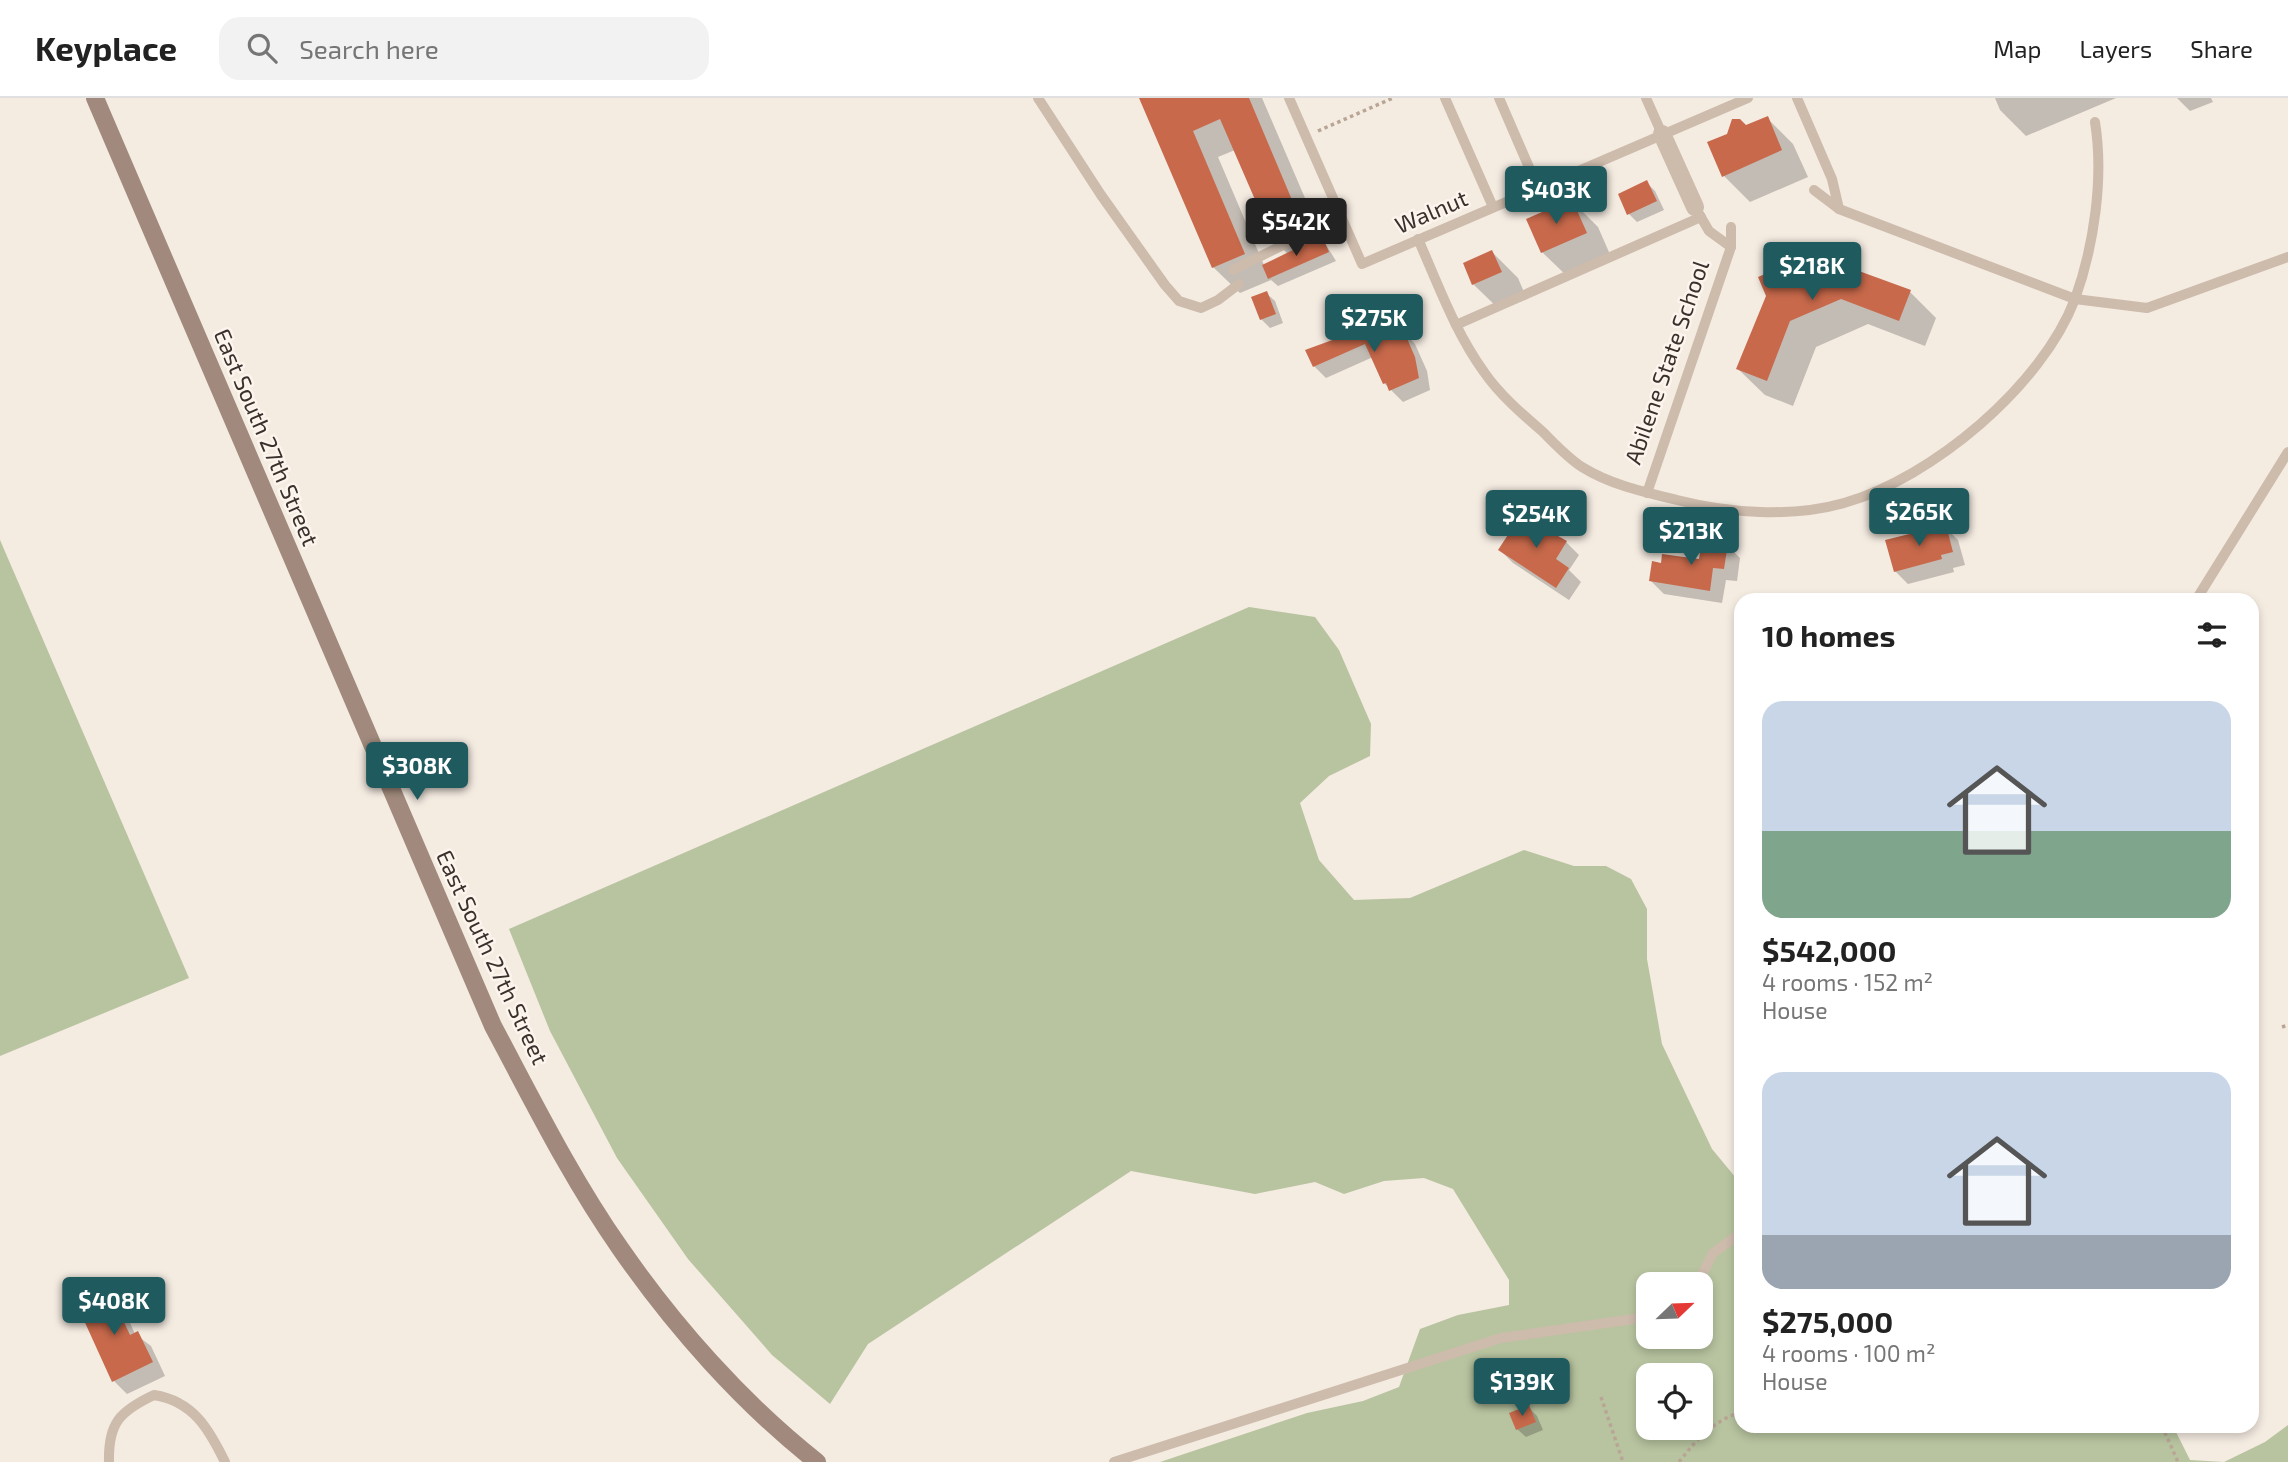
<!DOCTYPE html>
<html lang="en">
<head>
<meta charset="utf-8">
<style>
	:root { --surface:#fff; --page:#f2f2f2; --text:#222; --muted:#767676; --line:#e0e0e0; --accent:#1f5a5e }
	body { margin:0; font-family:"Exo 2",sans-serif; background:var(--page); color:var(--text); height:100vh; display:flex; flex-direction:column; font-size:26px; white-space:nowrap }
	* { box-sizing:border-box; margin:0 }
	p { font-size:23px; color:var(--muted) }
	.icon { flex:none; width:38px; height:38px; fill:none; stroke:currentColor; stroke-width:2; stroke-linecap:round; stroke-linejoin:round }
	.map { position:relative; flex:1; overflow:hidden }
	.sheet { position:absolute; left:1734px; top:495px; width:525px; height:840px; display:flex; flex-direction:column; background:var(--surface); border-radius:21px; box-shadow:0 4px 10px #0003 }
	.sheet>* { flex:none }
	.needle { width:46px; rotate:67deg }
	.tools { position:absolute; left:1636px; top:1174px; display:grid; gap:14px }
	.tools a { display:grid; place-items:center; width:77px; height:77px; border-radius:14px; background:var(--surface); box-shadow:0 4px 10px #0003; font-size:35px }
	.price { position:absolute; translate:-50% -60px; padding:0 16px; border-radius:7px; background:var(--accent); color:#fff; font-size:23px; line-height:46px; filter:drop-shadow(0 2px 4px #0008) }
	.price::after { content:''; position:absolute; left:50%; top:42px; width:21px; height:16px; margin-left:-10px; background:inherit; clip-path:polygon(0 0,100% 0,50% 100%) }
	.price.active { background:#222; color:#fff }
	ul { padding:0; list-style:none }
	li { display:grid; align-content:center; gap:14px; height:371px; padding:0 28px }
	li span { display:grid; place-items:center; height:217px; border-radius:21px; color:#555 }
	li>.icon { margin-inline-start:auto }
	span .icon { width:126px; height:126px; fill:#fffc; stroke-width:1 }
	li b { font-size:30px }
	h2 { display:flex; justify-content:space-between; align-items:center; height:84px; padding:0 28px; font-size:30px }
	header { display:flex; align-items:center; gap:42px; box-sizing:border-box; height:98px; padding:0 35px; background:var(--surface); border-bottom:2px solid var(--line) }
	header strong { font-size:33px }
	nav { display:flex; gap:38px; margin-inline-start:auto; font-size:24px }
	.search { width:490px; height:63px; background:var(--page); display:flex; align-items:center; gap:18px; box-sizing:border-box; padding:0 24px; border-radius:21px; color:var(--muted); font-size:26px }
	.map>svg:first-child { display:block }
</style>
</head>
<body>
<header>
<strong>Keyplace</strong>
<div class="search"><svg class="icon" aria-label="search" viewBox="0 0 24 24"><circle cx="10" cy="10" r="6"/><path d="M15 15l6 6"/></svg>Search here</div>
<nav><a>Map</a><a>Layers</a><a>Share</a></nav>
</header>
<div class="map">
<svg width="2288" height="1364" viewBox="0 0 2288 1364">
	<rect width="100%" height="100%" fill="#f4ebe1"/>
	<!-- green -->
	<g fill="#b8c4a0" fill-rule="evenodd">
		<path d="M0,442L189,880L0,958Z"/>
		<path d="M1249,509L1315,519L1339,552L1371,626L1370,658L1329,678L1300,705L1319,762L1354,802L1410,800L1524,752L1574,768H1606L1631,781L1647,811V861L1662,946L1712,1051L1741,1086V1328H2173L2190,1362L2224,1364L2265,1344L2288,1327V1364H1160L1307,1315L1363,1303L1399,1289L1420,1231L1458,1217L1509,1207V1182L1453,1091L1424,1080L1384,1083L1344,1096L1315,1084L1255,1096L1131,1073L868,1246L830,1306L772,1257L688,1161L617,1060L550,933L509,831ZM1648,1186H1701V1239H1648ZM1648,1278H1701V1330H1648Z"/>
	</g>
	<!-- shadow -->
	<g fill="#0003" fill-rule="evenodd">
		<path d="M1141,0H1262L1323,142L1336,163L1278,188L1271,182L1240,195L1213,169ZM1235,52L1274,142L1288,156L1264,167L1218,59Z"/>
		<path d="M1995,0H2116L2026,38L2000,12Z"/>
		<path d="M2177,0H2211L2213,4L2190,13Z"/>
		<path d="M1767,20L1793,46L1808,79L1750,104L1724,78L1746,29Z"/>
		<path d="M1647,85L1655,93L1664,112L1637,124L1629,116Z"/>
		<path d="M1572,103L1598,129L1612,161L1569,180L1542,154Z"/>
		<path d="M1829,150L1851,172L1910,194L1936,220L1925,248L1868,226L1816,249L1793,308L1765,297L1738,271Z"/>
		<path d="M1492,154L1518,180L1527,201L1500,212L1473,186Z"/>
		<path d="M1266,195L1275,203L1283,225L1270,230L1261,221Z"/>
		<path d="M1376,228L1391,239L1403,233L1415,246L1427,273L1430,292L1403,304L1384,285L1373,259L1326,280L1314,268Z"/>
		<path d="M1521,419L1566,444L1579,457L1569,472L1581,484L1569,502L1513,465L1500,452Z"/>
		<path d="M1945,429L1958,442L1965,467L1953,470L1954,474L1908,486L1895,473Z"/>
		<path d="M1727,447L1740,460L1737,483L1726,482L1722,505L1664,496L1651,483L1701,463Z"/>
		<path d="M109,1194L122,1207L135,1236L151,1248L165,1278L127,1296L114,1283Z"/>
		<path d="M1528,1309L1537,1318L1543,1332L1526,1339L1517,1331Z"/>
	</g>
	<!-- building -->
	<g fill="#c8694b">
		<path d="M1139,0H1249L1303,128L1273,143L1220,21L1193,33L1245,156L1212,170Z"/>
		<path d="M1768,18L1782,52L1722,79L1707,44L1727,36L1732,21H1740L1746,27Z"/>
		<path d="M1647,82L1657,103L1627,117L1618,96Z"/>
		<path d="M1572,101L1587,135L1541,155L1526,121Z"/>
		<path d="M1322,138L1329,154L1268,181L1262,167Z"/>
		<path d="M1829,148L1837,165L1911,192L1899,223L1841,201L1790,223L1767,283L1736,271L1766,198L1758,179Z"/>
		<path d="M1492,152L1502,174L1472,187L1463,165Z"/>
		<path d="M1267,193L1276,216L1260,222L1251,199Z"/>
		<path d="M1376,226L1380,236L1387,233L1389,237L1403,231L1415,259L1419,280L1389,293L1386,285L1383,286L1365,246L1313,269L1305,252Z"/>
		<path d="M1521,417L1567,443L1556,461L1569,470L1556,490L1498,452Z"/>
		<path d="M1946,427L1953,454L1941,457L1942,461L1894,474L1885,442Z"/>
		<path d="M1702,441L1728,445L1724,471L1713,470L1710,493L1649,483L1652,463L1661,465L1662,456L1699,461Z"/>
		<path d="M109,1192L130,1237L138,1233L153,1264L112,1284L77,1207Z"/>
		<path d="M1529,1307L1536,1324L1516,1332L1509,1315Z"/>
	</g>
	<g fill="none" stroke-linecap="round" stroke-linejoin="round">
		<!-- path -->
		<g stroke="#b9a596" stroke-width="3.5" stroke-dasharray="3.5 3.5" stroke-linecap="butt">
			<path d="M1318,33L1393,0"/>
			<path d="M2282,929L2288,927"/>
			<path d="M1601,1299L1623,1364"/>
			<path d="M2162,1328L2178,1364"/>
			<path d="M1679,1364C1697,1341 1713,1323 1741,1314"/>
		</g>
		<!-- lane -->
		<g stroke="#cdbbac" stroke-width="10">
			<path d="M1038,0L1101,97L1165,187L1179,203L1201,210L1218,202L1239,186"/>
			<path d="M1289,0L1362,166L1748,0"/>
			<path d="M1445,0L1493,109"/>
			<path d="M1499,0L1538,90"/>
			<path d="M1646,0L1662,36"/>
			<path d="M1797,0L1832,81L1839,111L2075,201L2147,210L2288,159"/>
			<path d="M1814,92L1839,111"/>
			<path d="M1731,129V149"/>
			<path d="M1418,141C1438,186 1455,234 1484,274C1499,296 1522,316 1543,334C1555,346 1568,360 1582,369C1611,387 1644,394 1677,402C1729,415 1791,420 1844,405C1932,380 2042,288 2075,201C2094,148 2104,80 2095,24"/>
			<path d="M1233,172L1341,118"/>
			<path d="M1456,227L1701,119"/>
			<path d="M1647,395L1731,149L1709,133L1695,109"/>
			<path d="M2196,502L2288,354"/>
			<path d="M1697,1186L1713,1155L1741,1135"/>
			<path d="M109,1364C108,1325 120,1313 154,1297C193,1303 209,1331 225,1364"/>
			<path d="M1114,1364L1501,1240L1648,1219"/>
		</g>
		<!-- street -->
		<path stroke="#cdbbac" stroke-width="18" d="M1662,36L1695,109"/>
		<!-- secondary -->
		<path stroke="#a18a7d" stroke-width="18" d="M95,0L493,928C533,1003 571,1080 620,1150C674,1228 742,1305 817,1364"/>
	</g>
	<g text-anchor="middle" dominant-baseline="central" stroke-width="5" stroke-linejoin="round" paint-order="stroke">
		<!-- street labels -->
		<g font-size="23" fill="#3b302b" stroke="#fbf5ee">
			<text transform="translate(1431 113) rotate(-23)">Walnut</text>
			<text transform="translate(1666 264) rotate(-71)">Abilene State School</text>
			<text transform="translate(267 339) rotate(67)">East South 27th Street</text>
			<text transform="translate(493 859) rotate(65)">East South 27th Street</text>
		</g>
	</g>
</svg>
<div class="tools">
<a><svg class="needle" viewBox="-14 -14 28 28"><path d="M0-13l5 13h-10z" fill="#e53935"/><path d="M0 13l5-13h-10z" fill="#767676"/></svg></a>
<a><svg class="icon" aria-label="locate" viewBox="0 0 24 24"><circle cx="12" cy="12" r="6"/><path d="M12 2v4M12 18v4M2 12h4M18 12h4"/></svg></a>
</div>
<b class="price" style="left:1556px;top:128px">$403K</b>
<b class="price active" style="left:1296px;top:160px">$542K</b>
<b class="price" style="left:1812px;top:204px">$218K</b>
<b class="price" style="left:1374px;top:256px">$275K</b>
<b class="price" style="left:1919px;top:450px">$265K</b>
<b class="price" style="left:1536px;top:452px">$254K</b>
<b class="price" style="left:1691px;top:469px">$213K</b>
<b class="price" style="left:417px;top:704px">$308K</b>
<b class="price" style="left:114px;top:1239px">$408K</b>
<b class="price" style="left:1522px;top:1320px">$139K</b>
<section class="sheet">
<h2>10 homes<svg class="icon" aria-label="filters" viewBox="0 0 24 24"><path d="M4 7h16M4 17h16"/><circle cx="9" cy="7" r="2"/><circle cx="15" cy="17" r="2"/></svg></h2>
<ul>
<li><span style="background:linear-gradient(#c9d6e8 60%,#7fa58c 0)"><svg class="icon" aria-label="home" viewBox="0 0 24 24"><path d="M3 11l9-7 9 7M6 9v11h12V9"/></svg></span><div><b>$542,000</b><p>4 rooms · 152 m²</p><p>House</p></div></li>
<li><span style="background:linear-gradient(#c9d6e8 75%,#9aa5b1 0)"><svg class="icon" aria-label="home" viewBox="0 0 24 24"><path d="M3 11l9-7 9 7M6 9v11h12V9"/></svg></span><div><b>$275,000</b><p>4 rooms · 100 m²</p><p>House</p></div></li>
</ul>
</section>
</div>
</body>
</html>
